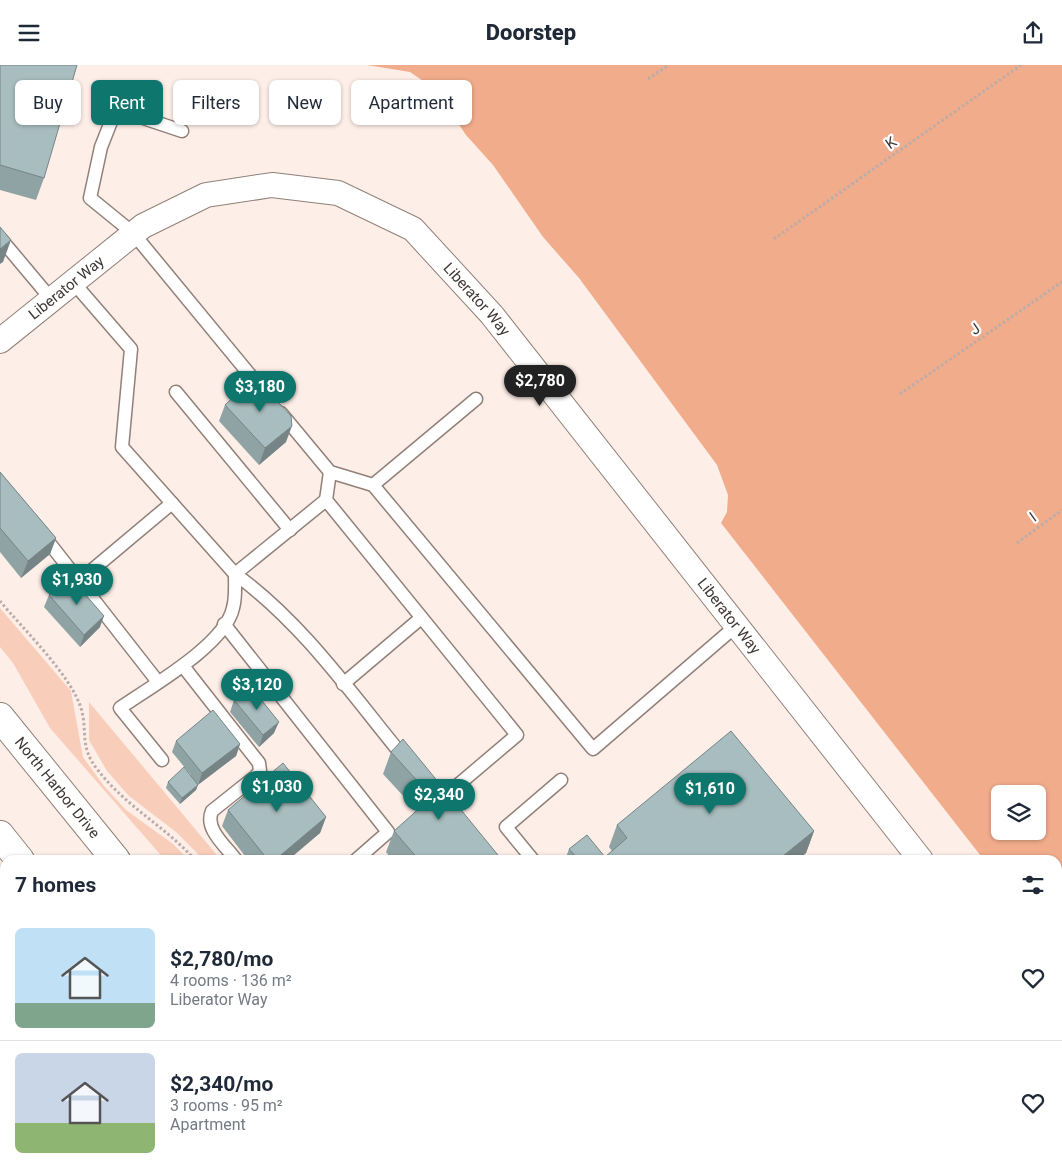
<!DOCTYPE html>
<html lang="en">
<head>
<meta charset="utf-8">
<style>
	:root { --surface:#fff; --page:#f2f2f3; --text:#1f2937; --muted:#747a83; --line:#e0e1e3; --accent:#0f766e }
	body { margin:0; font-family:Roboto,sans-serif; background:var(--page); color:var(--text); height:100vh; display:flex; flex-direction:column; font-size:19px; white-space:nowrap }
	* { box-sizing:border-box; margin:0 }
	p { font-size:16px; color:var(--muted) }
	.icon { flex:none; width:28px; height:28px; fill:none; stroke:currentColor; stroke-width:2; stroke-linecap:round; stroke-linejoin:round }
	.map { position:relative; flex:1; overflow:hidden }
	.side { position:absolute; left:0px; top:790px; width:1062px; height:320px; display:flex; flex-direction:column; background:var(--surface); border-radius:15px 15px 0 0; box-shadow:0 1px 4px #0004 }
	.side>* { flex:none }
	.banner { position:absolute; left:15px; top:15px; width:500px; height:45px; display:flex; gap:10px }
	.controls { position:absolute; left:991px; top:720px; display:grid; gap:10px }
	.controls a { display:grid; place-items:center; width:55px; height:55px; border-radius:8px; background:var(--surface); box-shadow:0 1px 4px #0004; font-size:25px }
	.price { position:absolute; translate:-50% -42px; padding:0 11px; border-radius:18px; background:var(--accent); color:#fff; font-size:16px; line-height:32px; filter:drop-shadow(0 1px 2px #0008) }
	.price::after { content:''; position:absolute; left:50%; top:30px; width:15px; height:11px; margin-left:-8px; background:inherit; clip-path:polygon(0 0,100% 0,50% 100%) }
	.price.current { background:#222; color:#fff }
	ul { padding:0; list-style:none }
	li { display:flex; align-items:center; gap:15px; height:125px; padding:0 15px }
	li+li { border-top:1px solid var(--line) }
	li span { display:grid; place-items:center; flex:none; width:140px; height:100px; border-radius:8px; color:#555 }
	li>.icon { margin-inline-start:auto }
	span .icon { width:60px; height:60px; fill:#fffc; stroke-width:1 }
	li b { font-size:21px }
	h2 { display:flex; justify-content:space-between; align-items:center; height:60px; padding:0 15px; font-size:21px }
	.pill { padding:0 18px; border-radius:8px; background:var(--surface); box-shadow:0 1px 4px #0004; font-size:18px; line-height:45px }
	.pill.current { background:var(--accent); color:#fff }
	header { display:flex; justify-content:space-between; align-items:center; height:65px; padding:0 15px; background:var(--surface); font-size:22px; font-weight:800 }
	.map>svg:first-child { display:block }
</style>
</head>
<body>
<header><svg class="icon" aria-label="menu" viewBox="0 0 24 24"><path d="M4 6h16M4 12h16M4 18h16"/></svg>Doorstep<svg class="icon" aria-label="share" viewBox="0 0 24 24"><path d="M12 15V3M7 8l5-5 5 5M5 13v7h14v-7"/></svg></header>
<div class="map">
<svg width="1062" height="1110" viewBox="0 0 1062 1110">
	<rect width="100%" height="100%" fill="#feeee8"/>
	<!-- green -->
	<g fill="#f8cebb">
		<path d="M0,543L71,626L83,692L104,721L126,745L173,779L189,795H165L50,663L13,598L0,582Z"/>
		<path d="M89,637L221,795H204L176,767L129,731L107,706L89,675Z"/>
	</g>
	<!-- water -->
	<path fill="#f1ac8b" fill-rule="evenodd" d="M212,0H1062V899L1058,893V795H980L693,431L397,66ZM1000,729H1038V766H1000Z"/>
	<!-- pier -->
	<path fill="#feeee8" d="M209,0H367L410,7L435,24L466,70L493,100L543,172L579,213L717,400L728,430L727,447L721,458L984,795H977L691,433L396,68Z"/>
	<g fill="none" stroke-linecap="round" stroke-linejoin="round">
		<!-- service casing -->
		<g stroke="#918078" stroke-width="15">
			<g id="service">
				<path d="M182,66L116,44L101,82L90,133L133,168L264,327"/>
				<path d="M0,173L52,235"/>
				<path d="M73,217L131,284L122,382L235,509C303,558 353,631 406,695"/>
				<path d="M176,327L290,465"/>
				<path d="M281,348L330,407L373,420L476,334"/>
				<path d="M330,407L326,435L517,670L439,736L436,732"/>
				<path d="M373,420L593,684L736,561"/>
				<path d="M43,470L158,617"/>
				<path d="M79,516L172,438"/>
				<path d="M224,559L388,767L356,795"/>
				<path d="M183,601L259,698L260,706L256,711L212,746C204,764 226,781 236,795"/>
				<path d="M343,619L421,553"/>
				<path d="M162,695L120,643C150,622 225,580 233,543C236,533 235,520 235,509L326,435"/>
				<path d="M533,795L506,762L561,715"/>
				<path d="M790,1105L794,1110"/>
			</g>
		</g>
		<!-- minor casing -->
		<g stroke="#918078" stroke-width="26">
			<g id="minor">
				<path id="s1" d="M0,276L143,161L206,130L272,120L338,128L413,164L492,250L921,795"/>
				<path d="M1058,968L1062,974"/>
			</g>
		</g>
		<!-- secondary casing -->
		<g stroke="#918078" stroke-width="30">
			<g id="secondary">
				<path d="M0,857L5,863"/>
				<path d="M0,904L5,911"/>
				<path d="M157,1105L160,1110"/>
				<path d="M211,1105L215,1110"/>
			</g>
		</g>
		<!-- primary casing -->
		<g stroke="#918078" stroke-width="30">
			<g id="primary">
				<path id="s2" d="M0,652L116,795"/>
				<path d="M0,770L20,795"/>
				<path d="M270,1105L274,1110"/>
				<path d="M369,1105L374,1110"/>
				<path d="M418,1105L422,1110"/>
			</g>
		</g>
		<!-- path -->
		<g stroke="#baaca8" stroke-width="3" stroke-dasharray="2.5 2.5" stroke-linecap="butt">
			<path d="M648,14L669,0"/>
			<path d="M774,174L1021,0"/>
			<path d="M900,329L1062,217"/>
			<path d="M1017,478L1062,445"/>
			<path d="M0,536C23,564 70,609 81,643C88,666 79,681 97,704C126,742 165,761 195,795"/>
			<path d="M466,1105L470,1110"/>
		</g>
		<!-- service -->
		<use href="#service" stroke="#fff" stroke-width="12"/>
		<!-- minor -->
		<use href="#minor" stroke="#fff" stroke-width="24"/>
		<!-- secondary -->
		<use href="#secondary" stroke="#fff" stroke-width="28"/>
		<!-- primary -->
		<use href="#primary" stroke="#fff" stroke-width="28"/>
	</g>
	<!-- wall -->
	<g fill="#90a3a4">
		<path d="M0,0L44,113L36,135L0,125Z"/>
		<path d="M225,340L286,377L259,400L219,356Z"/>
		<path d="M0,407L56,473L50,489L21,513L0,487Z"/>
		<path d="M49,530L100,562L80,582L44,542Z"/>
		<path d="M234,635L274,668L259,682L230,647Z"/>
		<path d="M176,676L240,679L236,691L198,719L196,725L180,739L166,723L168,717L191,710L172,687Z"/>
		<path d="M391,687L502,795H393L386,787L394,766L417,746L383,709Z"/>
		<path d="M228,745L326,752L320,768L288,795H248L222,761Z"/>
		<path d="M617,760L814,766L806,788L797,795H565L569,784L605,792L612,786L609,782Z"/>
	</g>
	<!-- shaded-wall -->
	<g fill="#768486">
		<path d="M11,175L3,197L0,199V184Z"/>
		<path d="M292,361L286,377L259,400L265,383Z"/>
		<path d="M56,473L50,489L21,513L28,496Z"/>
		<path d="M104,551L100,562L80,582L84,570Z"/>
		<path d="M279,657L274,668L259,682L263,670Z"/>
		<path d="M240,679L236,691L198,720L202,708Z"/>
		<path d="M198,720L196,725L180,739L182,733Z"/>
		<path d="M326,752L320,768L288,795H275Z"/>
		<path d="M814,766L806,788L797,795H778Z"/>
	</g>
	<!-- building -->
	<g fill="#a8bdbf" stroke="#768486">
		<path d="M0,0H77L44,113L0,100Z"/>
		<path d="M0,162L11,175L0,184Z"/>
		<path d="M255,312L291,351L292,361L265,383L225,340Z"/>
		<path d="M0,407L56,473L28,496L0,463Z"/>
		<path d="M69,511L104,551L84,570L49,530Z"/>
		<path d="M251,622L279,657L263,670L234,635Z"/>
		<path d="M213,645L240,679L202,708L176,676Z"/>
		<path d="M731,666L814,766L778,795H579L569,784L587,770L605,792L627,773L617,760Z"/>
		<path d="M403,674L502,795H419L394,766L432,732L391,687Z"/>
		<path d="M283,698L326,752L275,795H268L228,745Z"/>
		<path d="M184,702L198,720L182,733L168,717Z"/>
	</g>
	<g text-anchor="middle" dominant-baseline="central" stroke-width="4.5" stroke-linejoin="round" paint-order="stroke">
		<!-- street labels -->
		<g font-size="15" fill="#3e3633" stroke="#fff">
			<text transform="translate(891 78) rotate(-35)">K</text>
			<text stroke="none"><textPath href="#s1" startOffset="85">Liberator Way</textPath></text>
			<text stroke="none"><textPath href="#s1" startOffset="565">Liberator Way</textPath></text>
			<text transform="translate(975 264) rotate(-35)">J</text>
			<text transform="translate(1033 452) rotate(-36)">I</text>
			<text stroke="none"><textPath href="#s1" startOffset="970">Liberator Way</textPath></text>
			<text stroke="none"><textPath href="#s2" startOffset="91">North Harbor Drive</textPath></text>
		</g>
	</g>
</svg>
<div class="controls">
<a><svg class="icon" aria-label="layers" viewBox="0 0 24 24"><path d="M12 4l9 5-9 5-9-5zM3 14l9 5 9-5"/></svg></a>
</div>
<b class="price current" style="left:540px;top:342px">$2,780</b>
<b class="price" style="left:260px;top:348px">$3,180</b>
<b class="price" style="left:77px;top:541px">$1,930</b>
<b class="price" style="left:257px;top:646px">$3,120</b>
<b class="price" style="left:277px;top:748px">$1,030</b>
<b class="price" style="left:710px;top:750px">$1,610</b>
<b class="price" style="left:439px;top:756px">$2,340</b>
<div class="banner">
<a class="pill">Buy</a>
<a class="pill current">Rent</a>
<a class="pill">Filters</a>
<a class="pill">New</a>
<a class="pill">Apartment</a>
</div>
<section class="side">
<h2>7 homes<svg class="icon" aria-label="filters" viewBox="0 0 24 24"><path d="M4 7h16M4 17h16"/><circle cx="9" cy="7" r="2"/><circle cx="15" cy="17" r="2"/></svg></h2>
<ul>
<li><span style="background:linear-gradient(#bfe0f5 75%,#7fa58c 0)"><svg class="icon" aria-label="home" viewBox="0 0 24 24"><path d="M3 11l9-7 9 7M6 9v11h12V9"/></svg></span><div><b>$2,780/mo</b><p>4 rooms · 136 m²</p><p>Liberator Way</p></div><svg class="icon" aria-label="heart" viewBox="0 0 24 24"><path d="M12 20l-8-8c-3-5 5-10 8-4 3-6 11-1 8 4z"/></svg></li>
<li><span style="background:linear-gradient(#c9d6e8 70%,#8fb573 0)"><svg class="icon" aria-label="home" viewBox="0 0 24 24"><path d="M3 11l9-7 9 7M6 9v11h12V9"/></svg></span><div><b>$2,340/mo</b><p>3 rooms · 95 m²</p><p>Apartment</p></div><svg class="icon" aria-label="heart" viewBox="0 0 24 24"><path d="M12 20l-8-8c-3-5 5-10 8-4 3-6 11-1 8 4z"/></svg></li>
</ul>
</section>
</div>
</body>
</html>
